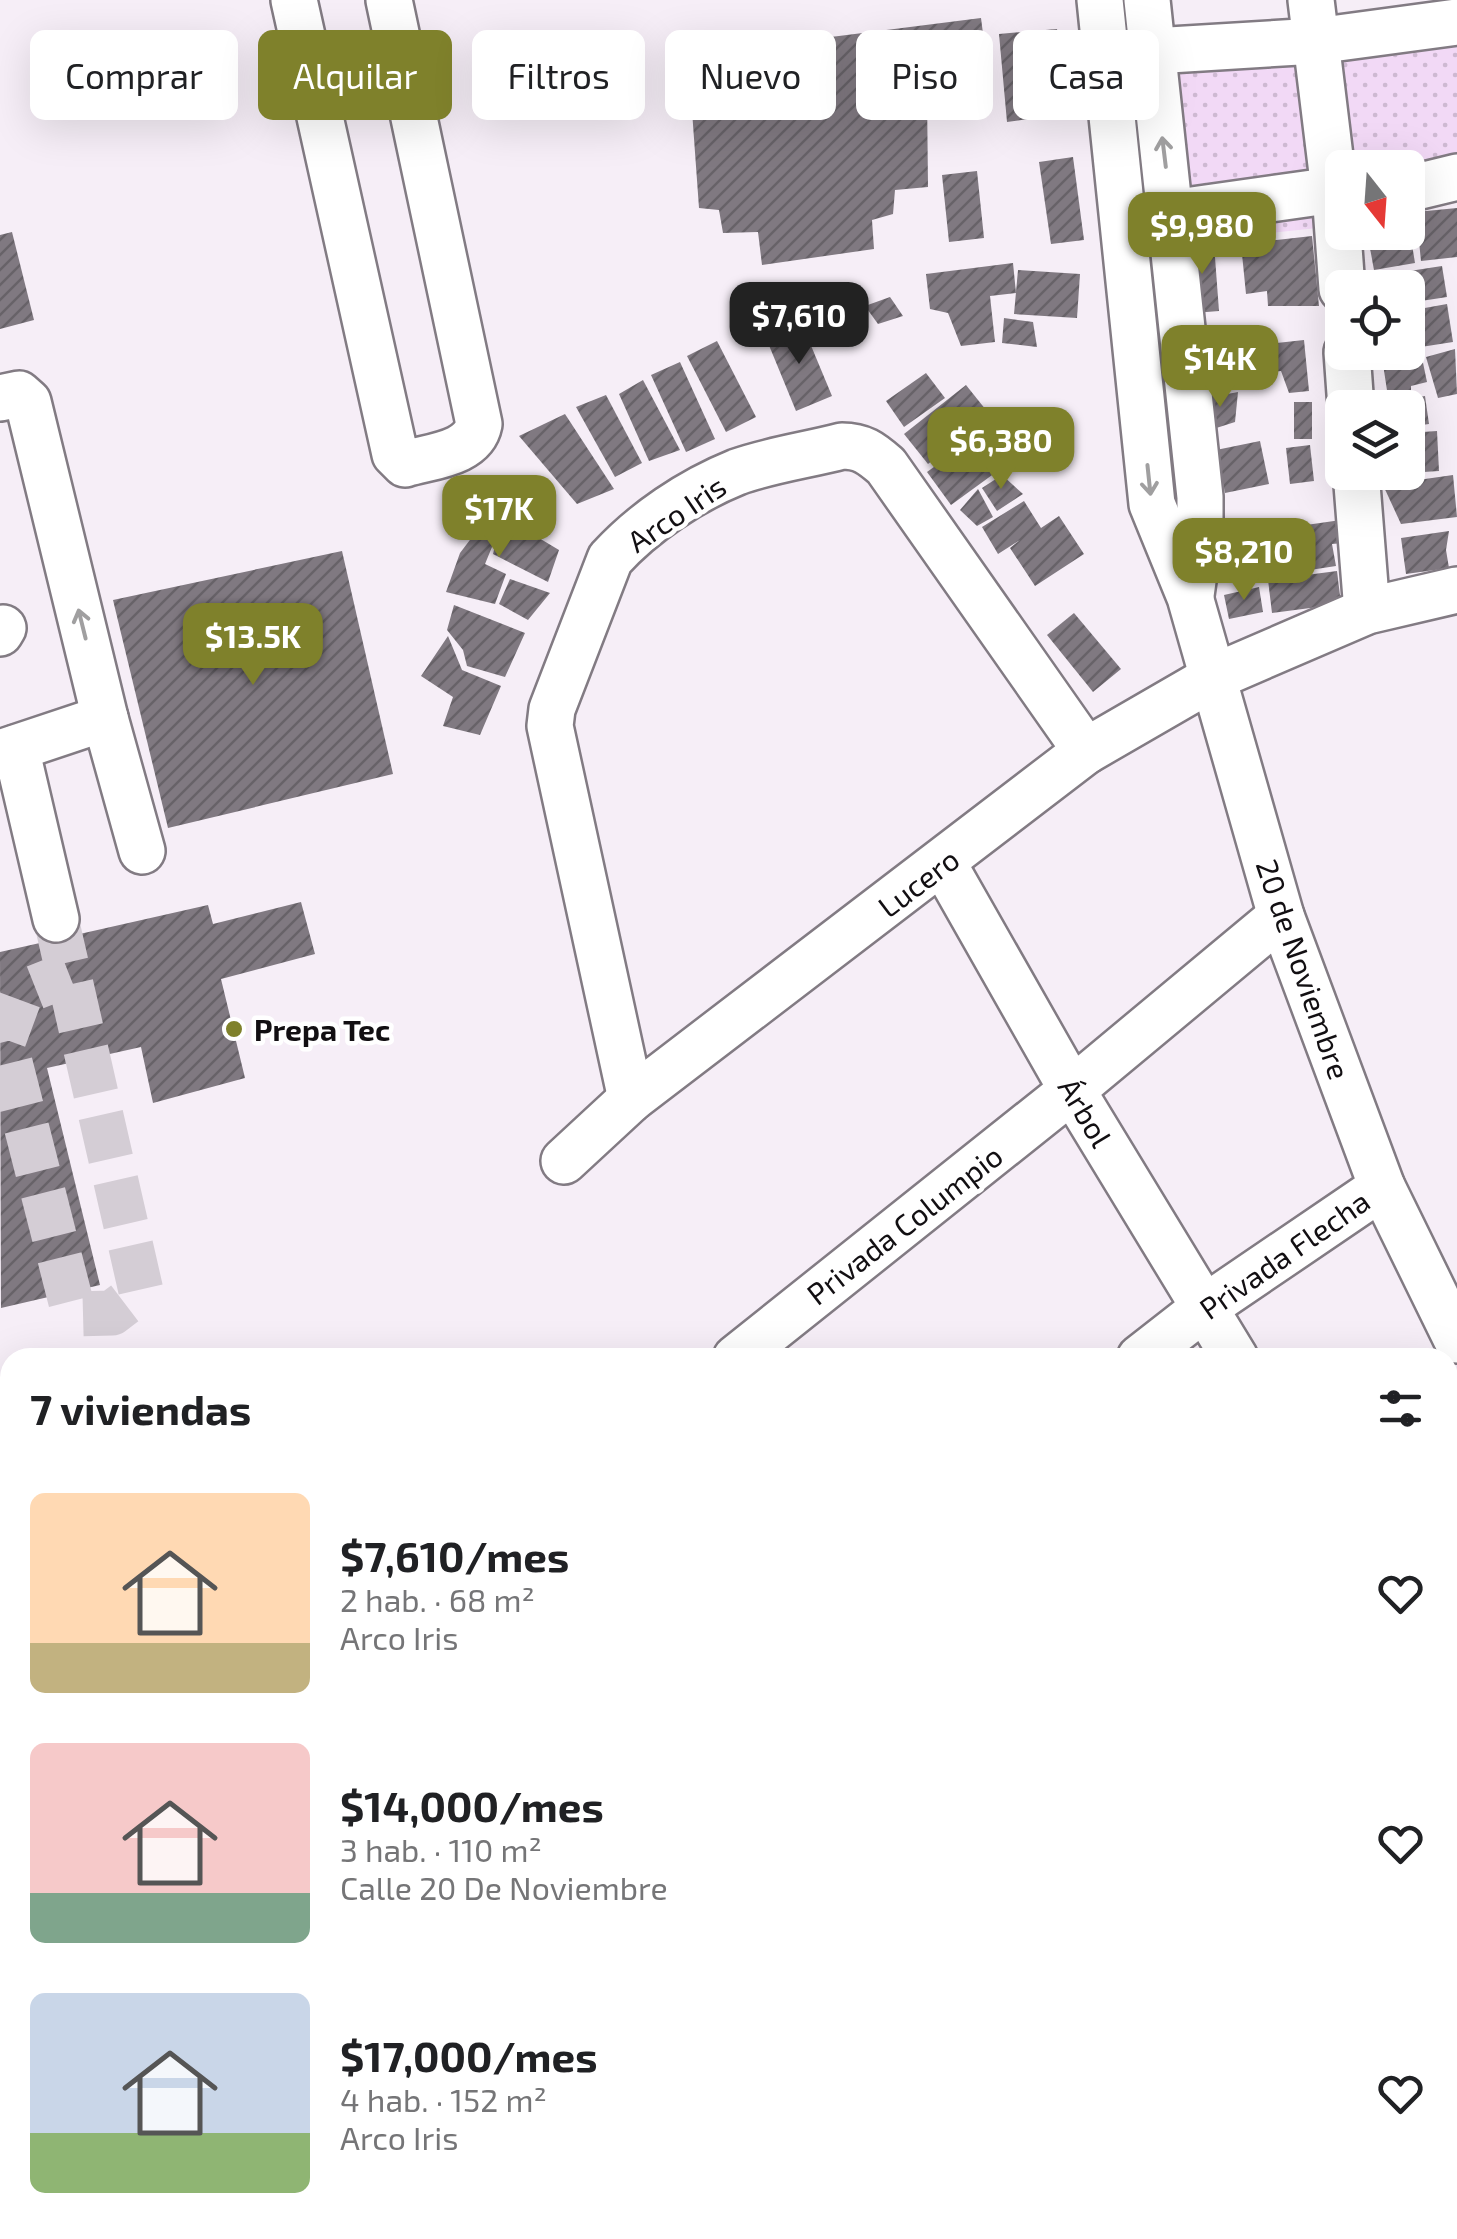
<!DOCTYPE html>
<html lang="es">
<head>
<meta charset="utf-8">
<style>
	:root { --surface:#fff; --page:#f6f6f6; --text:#202124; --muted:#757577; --accent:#7f812b }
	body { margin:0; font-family:"Exo 2",sans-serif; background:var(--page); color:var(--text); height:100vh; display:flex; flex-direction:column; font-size:38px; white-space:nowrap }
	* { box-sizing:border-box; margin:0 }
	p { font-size:32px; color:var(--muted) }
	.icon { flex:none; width:55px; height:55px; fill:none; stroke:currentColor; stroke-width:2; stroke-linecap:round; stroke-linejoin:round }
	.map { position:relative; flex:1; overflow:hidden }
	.drawer { position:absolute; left:0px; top:1348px; width:1458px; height:892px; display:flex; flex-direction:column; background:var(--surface); border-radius:30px 30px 0 0; box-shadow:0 10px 40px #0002 }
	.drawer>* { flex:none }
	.banner { position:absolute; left:30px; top:30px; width:1398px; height:90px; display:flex; gap:20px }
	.needle { width:65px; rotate:163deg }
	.buttons { position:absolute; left:1325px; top:150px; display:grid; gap:20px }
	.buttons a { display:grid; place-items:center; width:100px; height:100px; border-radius:15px; background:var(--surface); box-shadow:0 10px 40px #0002; font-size:50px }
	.price { position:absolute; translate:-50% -85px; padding:0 22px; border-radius:20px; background:var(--accent); color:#fff; font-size:32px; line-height:65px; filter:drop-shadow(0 2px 5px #0008) }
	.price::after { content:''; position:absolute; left:50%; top:60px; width:30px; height:22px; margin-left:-15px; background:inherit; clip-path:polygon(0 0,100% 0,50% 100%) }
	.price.active { background:#222; color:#fff }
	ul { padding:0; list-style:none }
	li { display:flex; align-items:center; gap:30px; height:250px; padding:0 30px }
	li span { display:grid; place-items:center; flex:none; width:280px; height:200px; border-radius:15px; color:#555 }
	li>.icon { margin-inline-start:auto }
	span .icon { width:120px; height:120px; fill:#fffc; stroke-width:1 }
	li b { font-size:42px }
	h2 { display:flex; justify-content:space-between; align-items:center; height:120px; padding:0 30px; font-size:42px }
	.chip { padding:0 35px; border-radius:15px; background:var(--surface); box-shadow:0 10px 40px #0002; font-size:35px; line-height:90px }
	.chip.active { background:var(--accent); color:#fff }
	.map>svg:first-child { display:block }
</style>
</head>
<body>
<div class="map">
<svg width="1457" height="2239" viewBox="0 0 1457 2239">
	<defs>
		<pattern id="grass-dots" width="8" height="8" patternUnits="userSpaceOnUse" patternTransform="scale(2.5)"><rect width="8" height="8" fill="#f2d9f6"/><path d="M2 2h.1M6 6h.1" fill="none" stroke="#ceb9d2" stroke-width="1.8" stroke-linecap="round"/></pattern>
		<pattern id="building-hatch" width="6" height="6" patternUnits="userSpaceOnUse" patternTransform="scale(2.5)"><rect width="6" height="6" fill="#807981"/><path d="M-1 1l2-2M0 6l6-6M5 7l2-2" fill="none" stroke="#676268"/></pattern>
	</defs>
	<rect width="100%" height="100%" fill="#f6eef7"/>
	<!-- grass -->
	<g fill="url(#grass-dots)">
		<path d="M1457,38V168L1346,167L1333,56Z"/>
		<path d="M1305,46L1327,227L1214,239L1210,218L1186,220L1163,54Z"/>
	</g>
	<!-- water -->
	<path fill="#dc9de9" d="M1457,1925V2239H1068L1079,2230H1448V1933Z"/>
	<!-- building -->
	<g fill="url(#building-hatch)">
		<path d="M981,18L989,80L927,93L928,187L895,190L893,214L872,220L874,249L762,265L758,232L723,233L719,210L699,208L688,55Z"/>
		<path d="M1057,29L1072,113L1007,122L999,34Z"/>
		<path d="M1073,157L1084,240L1051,244L1039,162Z"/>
		<path d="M977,171L984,238L949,242L942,175Z"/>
		<path d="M1457,208V257L1421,261L1416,212Z"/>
		<path d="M12,232L34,320L0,329V235Z"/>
		<path d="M1367,232H1410L1415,263L1374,270Z"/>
		<path d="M1312,236L1319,306H1268L1267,291L1246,294L1241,244Z"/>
		<path d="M1214,244L1219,311L1194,313L1182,245Z"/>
		<path d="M1013,263L1016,293L990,296L995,342L961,346L948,313L930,309L926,274Z"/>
		<path d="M1442,266L1447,297L1408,303V288H1379L1377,276Z"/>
		<path d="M1018,270L1080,274L1077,318L1014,314Z"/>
		<path d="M890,297L903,316L878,324L865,306Z"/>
		<path d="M1447,304L1453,342L1408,349V311Z"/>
		<path d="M1004,318L1033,322L1037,347L1002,343Z"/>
		<path d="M802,324L832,396L796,411L766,338Z"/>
		<path d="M1304,340L1309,391L1289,393L1281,371L1243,375L1240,347Z"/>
		<path d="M717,341L756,417L726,432L687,356Z"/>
		<path d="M1455,349L1457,394L1438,398L1426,357Z"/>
		<path d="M1422,358L1427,382L1411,386V397H1388L1383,364Z"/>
		<path d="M680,362L715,439L686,452L651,375Z"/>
		<path d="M926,373L945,398L904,427L886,401Z"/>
		<path d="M643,380L680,450L649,461L619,394Z"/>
		<path d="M966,385L990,415L928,464L904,434Z"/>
		<path d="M1238,392L1235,422L1207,431L1201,399Z"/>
		<path d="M606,395L642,463L615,477L576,407Z"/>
		<path d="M1425,396L1429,424L1408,427V408H1388L1387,402Z"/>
		<rect x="1294" y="402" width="18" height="37"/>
		<path d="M565,414L614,489L577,504L519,436Z"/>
		<path d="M1003,414L1025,443L1003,459L982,431Z"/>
		<path d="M1437,431L1439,471L1408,473V433Z"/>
		<path d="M975,437L999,470L951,505L927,472Z"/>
		<path d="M1260,441L1269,484L1225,493L1216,450Z"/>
		<path d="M1310,445L1314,481L1290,484L1286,448Z"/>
		<path d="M1002,475L1023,494L997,511L982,488Z"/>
		<path d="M1453,475L1457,517L1401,524L1383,485Z"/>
		<path d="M978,489L993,517L977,526L960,510Z"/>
		<path d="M1024,501L1041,528L1059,516L1084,554L1035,586L1010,548L1020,540L998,554L982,527Z"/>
		<path d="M502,516L559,550L548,582L493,554L499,530L485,564L506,574L495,604L446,592L460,553L482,524L499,530Z"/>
		<path d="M1341,520L1344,543L1332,544L1336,566L1284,574L1278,529Z"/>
		<path d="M1449,531L1446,550L1449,568L1406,574L1401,538Z"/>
		<path d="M1267,535L1269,570L1227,572L1225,537Z"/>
		<path d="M342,551L393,774L168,828L113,600Z"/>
		<path d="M1337,571L1341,604L1272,613L1268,580Z"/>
		<path d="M510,579L550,593L528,620L499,604Z"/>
		<path d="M1259,587L1263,612L1229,619L1224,595Z"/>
		<path d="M454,605L525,633L505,677L467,666L463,650L447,630Z"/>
		<path d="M1074,613L1121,669L1093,692L1047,635Z"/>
		<path d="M448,636L462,670L501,686L480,735L443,726L453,697L421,676Z"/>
		<path d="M301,902L315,954L221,979L245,1078L153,1103L141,1047L47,1068L100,1285L1,1308L0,952L208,905L213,924Z"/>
		<path d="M1448,1652L1457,1673V1702L1448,1706Z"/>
		<path d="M166,2230H194L197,2239H166L161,2232Z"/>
		<path d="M198,2230H238L242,2239H201Z"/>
		<path d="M243,2230H332L337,2239H248Z"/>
		<path d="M337,2230H386L365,2239H342Z"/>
	</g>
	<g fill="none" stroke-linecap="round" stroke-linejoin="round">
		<!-- minor-tunnel -->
		<path stroke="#d4cdd5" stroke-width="45" stroke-dasharray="45 22" stroke-linecap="butt" d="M56,919L141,1291L112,1313L74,1314L4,1039L21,993L69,974"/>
		<!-- minor casing -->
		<g stroke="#827b83" stroke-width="50">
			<g id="minor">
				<path d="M294,0L395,454L405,464C431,456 473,454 479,424L389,0"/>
				<path d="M1100,0L1152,504L1190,597L1281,916L1382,1187L1457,1340"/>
				<path d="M1147,0L1200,497V531L1191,595"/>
				<path d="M1311,0L1336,206L1342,289"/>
				<path d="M1153,51L1316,41L1457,22"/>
				<path d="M1408,189L1457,177"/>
				<path d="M1171,213L1334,190"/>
				<path d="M1347,352L1351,408"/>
				<path d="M0,398L19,394L28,402L105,718L142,851"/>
				<path d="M1356,472L1367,611"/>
				<path d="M0,633L3,628"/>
				<path d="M16,748L56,919"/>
				<path d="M0,753L105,718"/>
				<path d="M943,863L1072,1090L1235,1358"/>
				<path d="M631,1099L550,726L552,709L610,559C644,522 690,491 737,472C770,460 808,455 842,446C862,446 871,453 886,466L1086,751"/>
				<path d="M564,1161L631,1099L1086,751L1214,677L1367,611L1457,590"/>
				<path d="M736,1358L1072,1090L1281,916"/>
				<path d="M1140,1358L1204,1308L1382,1187"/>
				<path d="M1448,1467L1457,1462"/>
				<path d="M0,1665L10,1708"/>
				<path d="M413,2239L435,2230"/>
			</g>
		</g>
		<!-- major casing -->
		<g stroke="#827b83" stroke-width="60">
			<g id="major">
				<path d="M1448,1797L1457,1791"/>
				<path d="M1448,1874L1457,1868"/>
				<path d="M611,2239L630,2230"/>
				<path d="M689,2239L692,2230"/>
				<path d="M789,2239L807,2230"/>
			</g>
		</g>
		<!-- highway casing -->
		<g stroke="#827b83" stroke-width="60">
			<g id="highway">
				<path d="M1448,1982L1457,1976"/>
				<path d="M1448,2061L1457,2054"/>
				<path d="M1012,2239L1029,2230"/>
				<path d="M1137,2239L1154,2230"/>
			</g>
		</g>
		<!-- minor -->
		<use href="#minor" stroke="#fff" stroke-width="45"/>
		<!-- major -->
		<use href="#major" stroke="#fff" stroke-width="55"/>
		<!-- highway -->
		<use href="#highway" stroke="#fff" stroke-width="55"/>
	</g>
	<!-- one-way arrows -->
	<defs><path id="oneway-shaft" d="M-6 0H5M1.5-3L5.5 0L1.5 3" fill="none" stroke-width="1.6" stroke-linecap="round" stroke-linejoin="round" transform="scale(2.5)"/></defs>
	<g stroke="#a09fa0">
		<use href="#oneway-shaft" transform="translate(1164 152) rotate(-97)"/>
		<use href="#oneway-shaft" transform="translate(1149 480) rotate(84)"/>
		<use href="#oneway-shaft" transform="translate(82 624) rotate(-104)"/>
	</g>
	<!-- markers -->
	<circle fill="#7f812b" stroke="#fff" stroke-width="4" cx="234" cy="1029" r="10"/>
	<g text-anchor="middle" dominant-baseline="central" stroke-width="9" stroke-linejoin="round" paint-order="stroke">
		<!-- street labels -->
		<g font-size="30" fill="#120f12" stroke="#fff">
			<text transform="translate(676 513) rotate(-34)">Arco Iris</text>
			<text transform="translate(918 882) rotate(-37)">Lucero</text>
			<text transform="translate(1304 969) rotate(71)">20 de Noviembre</text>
			<text transform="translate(1086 1112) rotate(59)">Árbol</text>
			<text transform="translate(904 1224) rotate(-38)">Privada Columpio</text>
			<text transform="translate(1284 1254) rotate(-35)">Privada Flecha</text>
		</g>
		<!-- poi labels -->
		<g font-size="30" font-weight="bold" fill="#120f12" stroke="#fff" text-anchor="start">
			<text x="254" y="1029">Prepa Tec</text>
		</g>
	</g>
</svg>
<div class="buttons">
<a><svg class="needle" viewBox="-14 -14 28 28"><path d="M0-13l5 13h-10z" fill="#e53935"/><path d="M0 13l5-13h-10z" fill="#757577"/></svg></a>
<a><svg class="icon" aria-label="locate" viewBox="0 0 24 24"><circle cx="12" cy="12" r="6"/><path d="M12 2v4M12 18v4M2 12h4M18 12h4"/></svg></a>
<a><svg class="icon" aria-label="layers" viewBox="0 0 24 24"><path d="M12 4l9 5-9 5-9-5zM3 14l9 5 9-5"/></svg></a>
</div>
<b class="price" style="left:1202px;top:277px">$9,980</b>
<b class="price active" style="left:799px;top:367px">$7,610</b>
<b class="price" style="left:1220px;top:410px">$14K</b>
<b class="price" style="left:1001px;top:492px">$6,380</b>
<b class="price" style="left:499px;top:560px">$17K</b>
<b class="price" style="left:1244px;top:603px">$8,210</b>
<b class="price" style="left:253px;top:688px">$13.5K</b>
<div class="banner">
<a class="chip">Comprar</a>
<a class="chip active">Alquilar</a>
<a class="chip">Filtros</a>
<a class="chip">Nuevo</a>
<a class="chip">Piso</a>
<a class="chip">Casa</a>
</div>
<section class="drawer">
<h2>7 viviendas<svg class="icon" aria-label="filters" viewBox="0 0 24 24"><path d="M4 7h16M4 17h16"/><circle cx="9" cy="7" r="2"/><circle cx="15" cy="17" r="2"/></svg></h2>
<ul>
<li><span style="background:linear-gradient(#ffd9b3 75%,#c2b280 0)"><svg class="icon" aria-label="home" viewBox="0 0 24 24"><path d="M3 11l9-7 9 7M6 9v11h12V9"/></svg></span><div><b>$7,610/mes</b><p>2 hab. · 68 m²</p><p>Arco Iris</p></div><svg class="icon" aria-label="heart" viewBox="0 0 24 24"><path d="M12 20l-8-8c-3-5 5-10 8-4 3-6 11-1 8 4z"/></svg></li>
<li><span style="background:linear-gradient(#f6c9c9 75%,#7fa58c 0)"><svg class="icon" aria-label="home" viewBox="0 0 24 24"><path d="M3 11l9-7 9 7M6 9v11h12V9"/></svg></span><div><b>$14,000/mes</b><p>3 hab. · 110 m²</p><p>Calle 20 De Noviembre</p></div><svg class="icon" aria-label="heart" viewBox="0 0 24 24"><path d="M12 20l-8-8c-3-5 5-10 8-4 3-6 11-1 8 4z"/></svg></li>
<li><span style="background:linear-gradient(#c9d6e8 70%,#8fb573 0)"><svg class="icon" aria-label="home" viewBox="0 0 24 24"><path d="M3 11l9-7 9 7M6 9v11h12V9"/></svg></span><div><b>$17,000/mes</b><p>4 hab. · 152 m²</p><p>Arco Iris</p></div><svg class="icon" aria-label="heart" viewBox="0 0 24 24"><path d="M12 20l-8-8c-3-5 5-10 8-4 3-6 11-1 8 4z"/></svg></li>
</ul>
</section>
</div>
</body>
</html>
